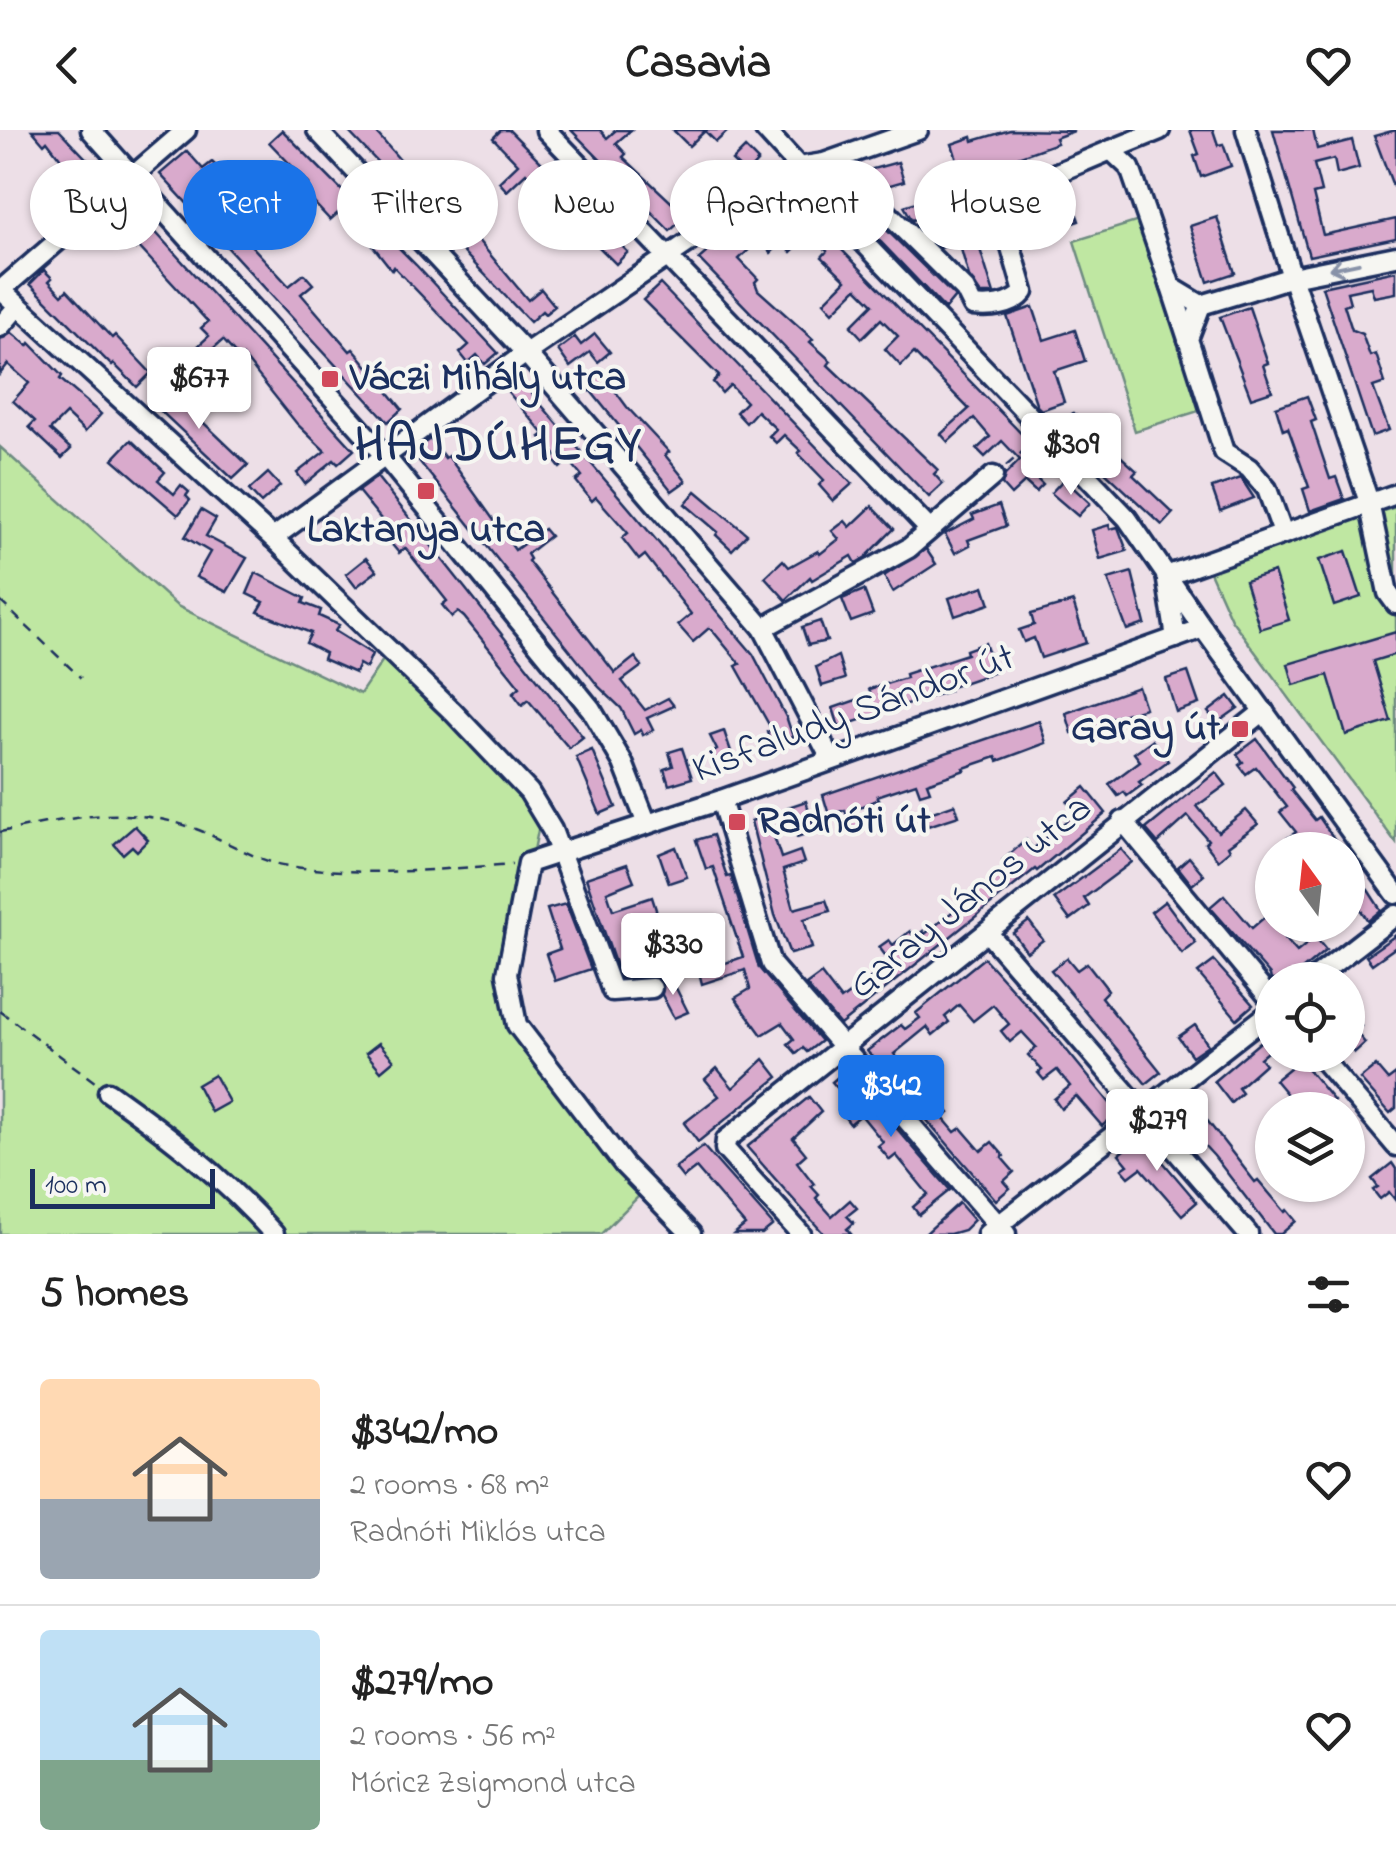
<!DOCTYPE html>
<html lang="en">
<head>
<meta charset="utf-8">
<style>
	:root { --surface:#fff; --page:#f6f6f6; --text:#222; --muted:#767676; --line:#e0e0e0; --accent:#1a73e8 }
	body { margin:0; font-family:"Indie Flower",sans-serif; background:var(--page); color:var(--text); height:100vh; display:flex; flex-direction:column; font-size:38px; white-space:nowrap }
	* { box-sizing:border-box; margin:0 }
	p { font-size:32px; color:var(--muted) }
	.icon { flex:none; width:55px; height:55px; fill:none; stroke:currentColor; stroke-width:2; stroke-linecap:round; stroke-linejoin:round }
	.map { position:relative; height:1104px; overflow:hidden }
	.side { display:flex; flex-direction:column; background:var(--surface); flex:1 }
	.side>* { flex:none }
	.top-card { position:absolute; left:30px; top:30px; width:1338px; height:90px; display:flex; gap:20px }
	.needle { width:65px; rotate:345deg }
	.buttons { position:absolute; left:1255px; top:702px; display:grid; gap:20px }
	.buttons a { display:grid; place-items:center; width:110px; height:110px; border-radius:50%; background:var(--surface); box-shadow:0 2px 8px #0004; font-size:50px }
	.scale { position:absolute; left:30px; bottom:25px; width:185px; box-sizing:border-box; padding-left:10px; border:5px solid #1b2f5e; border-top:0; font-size:28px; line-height:35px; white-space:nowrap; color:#1b2f5e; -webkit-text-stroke:8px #f6f6f2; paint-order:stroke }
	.price { position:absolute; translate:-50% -85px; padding:0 22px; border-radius:10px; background:#fff; color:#222; font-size:32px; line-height:65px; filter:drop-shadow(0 2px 5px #0008) }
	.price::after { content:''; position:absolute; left:50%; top:60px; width:30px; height:22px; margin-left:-15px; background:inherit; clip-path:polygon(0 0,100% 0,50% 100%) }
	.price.active { background:var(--accent); color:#fff }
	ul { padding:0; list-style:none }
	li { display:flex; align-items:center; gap:30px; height:250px; padding:0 40px }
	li+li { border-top:2px solid var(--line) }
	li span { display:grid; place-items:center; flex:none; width:280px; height:200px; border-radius:10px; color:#555 }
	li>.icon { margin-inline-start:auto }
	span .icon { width:120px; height:120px; fill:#fffc; stroke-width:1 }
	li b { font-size:42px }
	h2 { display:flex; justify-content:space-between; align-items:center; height:120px; padding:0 40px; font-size:42px }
	.tag { padding:0 35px; border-radius:45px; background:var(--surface); box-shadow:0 2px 8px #0004; font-size:35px; line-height:90px }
	.tag.active { background:var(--accent); color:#fff }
	header { display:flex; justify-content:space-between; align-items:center; height:130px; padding:0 40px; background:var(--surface); font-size:45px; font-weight:700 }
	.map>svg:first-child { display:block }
</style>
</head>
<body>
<header><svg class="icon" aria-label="back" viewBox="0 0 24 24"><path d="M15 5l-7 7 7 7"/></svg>Casavia<svg class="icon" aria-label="heart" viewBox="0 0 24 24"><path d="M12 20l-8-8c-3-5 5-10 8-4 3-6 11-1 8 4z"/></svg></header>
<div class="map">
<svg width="1396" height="1104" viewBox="0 0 1396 1104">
	<rect width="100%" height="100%" fill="#eddfe7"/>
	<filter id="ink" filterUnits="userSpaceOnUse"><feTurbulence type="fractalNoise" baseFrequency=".01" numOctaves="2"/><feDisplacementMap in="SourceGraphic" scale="20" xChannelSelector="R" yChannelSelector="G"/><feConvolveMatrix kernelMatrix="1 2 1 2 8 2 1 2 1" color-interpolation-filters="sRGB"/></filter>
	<g filter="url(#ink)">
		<!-- green -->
		<g fill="#bfe7a2" stroke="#6d8b80" stroke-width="2.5">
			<path d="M1142,90L1202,280L1135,301L1074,111Z"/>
			<path d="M0,317L177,476L360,564L387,524L542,680L508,852L520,897L652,1053L601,1104H0Z"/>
			<path d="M1396,377V713L1231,489L1206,433Z"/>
		</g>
		<!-- building -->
		<g fill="#d9aacc" stroke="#1b2f5e" stroke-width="2.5">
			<path d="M32,0H59L100,43L83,58L47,11L44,14Z"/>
			<path d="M282,0L416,135L498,223L485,234L477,225L468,233L460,223L469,215L394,137L392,140L362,102L358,105L338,83L330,90L302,60L309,54L269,12Z"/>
			<path d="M347,0H374L412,44L414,42L457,85L528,170L541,159L555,176L545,184L542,181L530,192Z"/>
			<path d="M501,0H509L545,36L531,49L526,43L507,61L499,52L518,34L493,8Z"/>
			<path d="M571,0H600L607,8L616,0H631L616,13L626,24L623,27L686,86L670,101Z"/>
			<path d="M673,0H729L716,12L705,1L689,16Z"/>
			<path d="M1010,0L1074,1L1055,8L1057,13L1012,29L1016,42L986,51L990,64L987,80L997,114L980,119L994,164H981L969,147L959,112L940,118L927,86L912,90L904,76L948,62L957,91L975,86L952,14L972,7L973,11Z"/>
			<path d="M1190,0H1213L1218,15L1223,14L1231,36L1201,47L1194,26L1199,24Z"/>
			<path d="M1273,0H1313L1317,19L1352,10L1359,38L1337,44L1334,29L1314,34L1321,62L1313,64L1323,105L1396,89V108L1309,126Z"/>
			<path d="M1396,0V56H1393L1374,6Z"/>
			<path d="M745,18L758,31L746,44L732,31Z"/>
			<path d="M187,21L203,39L212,32L220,40L202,56L225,83L223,85L289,156L304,144L313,154L301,164L350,221L353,219L361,228L402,279L388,292L160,44Z"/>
			<path d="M898,32L904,51L880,58L869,54L865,41Z"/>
			<path d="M249,38L275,69L264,79L238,48Z"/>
			<path d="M846,47L859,61L861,75L955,167L945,179L834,63Z"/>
			<path d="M557,50L573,67L559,80L543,63Z"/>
			<path d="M1066,52L1079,91L1034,106L1026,83L1057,73L1052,58Z"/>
			<path d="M788,60L802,79L1046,329L1031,343L1043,355L1036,362L1025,352L1011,365L1002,355L1005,345L1020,330L1002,311L985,327L977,319L990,307L974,288L948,312L941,304L969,279L914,223L901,236L885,219L898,206L881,189L862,208L851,196L873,174L857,158L833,182L824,172L846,150L822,127L827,121L809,104L791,122L784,115L798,101L779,80L761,92L769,101L766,104L778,116L771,123L759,110L739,129L758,149L755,152L758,160L813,209L810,212L831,231L828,235L938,340L934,344L943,354L929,367L699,129L746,88Z"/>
			<path d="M129,73L354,320L338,334L334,330L305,354L297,343L325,321L297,294L243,226L240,229L223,210L207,224L199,215L209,206L201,198L208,192L138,116L135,119L109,91Z"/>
			<path d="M590,85L628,122L616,134L588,106L579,115L570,105Z"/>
			<path d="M1217,87L1235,143L1208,152L1190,96Z"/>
			<path d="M44,140L52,148L49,151L62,165L67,160L112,208L115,205L151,243L137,257L114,234L112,236L30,154Z"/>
			<path d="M1396,141V163L1374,167L1371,157L1347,162L1350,173L1344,175L1352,200L1362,204L1370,226L1376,224L1385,253L1373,257L1389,300L1372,306L1322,157Z"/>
			<path d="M660,154L852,354L833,371L819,355L824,350L798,323L801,321L784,305L776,313L769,306L776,299L757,281L746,293L736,282L746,272L730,255L722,263L713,252L719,246L643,170Z"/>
			<path d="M1033,177L1044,210L1075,200L1085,231L1054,241L1064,272L1041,280L1037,276L1007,186Z"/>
			<path d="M1249,177L1268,233L1263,235L1272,261L1251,268L1220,187Z"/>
			<path d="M12,203L28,216L30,213L62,246L60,249L101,284L85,302L66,284L50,300L71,319L62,328L29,297L35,291L13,271L29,253L8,234L0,244V209Z"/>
			<path d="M595,204L610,222L598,232L590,222L570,237L558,220L575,207L581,215Z"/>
			<path d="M599,239L627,277L669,322L665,325L686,351L672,361L590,260L592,258L586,251Z"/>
			<path d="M521,251L753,524L787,589L795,613L779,618L777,611L770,613L767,602L772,600L736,536L740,534L712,500L709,498L693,512L678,495L691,484L645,425L639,430L622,408L628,403L596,367L592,371L576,351L582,346L569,330L560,338L553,329L556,326L540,307L544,304L508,262Z"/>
			<path d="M164,255L248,335L233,349L150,271Z"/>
			<path d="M1307,266L1316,290L1311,292L1330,349L1336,347L1344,369L1310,381L1303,359L1309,357L1288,298L1283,300L1276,277Z"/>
			<path d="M1073,283L1137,341L1133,345L1173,383L1162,395L1059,299Z"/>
			<path d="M430,309L445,328L448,326L515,420L544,399L550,406L527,424L530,429L528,431L615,543L635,527L642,536L622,551L645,580L668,568L674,576L647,588L653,600L643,605L641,600L634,604L621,578L599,557L439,356L412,322Z"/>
			<path d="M131,310L165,342L158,350L174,364L181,355L189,362L186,366L190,370L178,385L113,329Z"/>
			<path d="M268,343L280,356L261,373L249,360Z"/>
			<path d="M377,347L583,607L569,618L528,570L522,575L513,563L520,557L464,487L458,482L452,487L442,475L447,471L405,418L399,423L388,410L394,405L358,361Z"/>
			<path d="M1241,348L1254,368L1220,381L1212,358Z"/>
			<path d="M1064,349L1090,373L1078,386L1051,363Z"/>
			<path d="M696,361L747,404L732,420L716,405L718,402L685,374Z"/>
			<path d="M999,375L1006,396L968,410L970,415L955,423L945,404L974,389L972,385Z"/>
			<path d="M872,376L894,399L866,427L856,433L852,426L812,450L810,447L786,470L765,447L783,430L789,437L818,421L820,424L839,409L832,401L845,391L850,397Z"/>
			<path d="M201,380L216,389L206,406L247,428L227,462L196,447L210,422L185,407Z"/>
			<path d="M1109,395L1110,399L1118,397L1127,421L1100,429L1092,400Z"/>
			<path d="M926,419L936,434L893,462L884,446Z"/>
			<path d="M1346,421L1361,467L1334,476L1319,430Z"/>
			<path d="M366,428L377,441L356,457L346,444Z"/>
			<path d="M1132,442L1145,494L1127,500L1108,449Z"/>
			<path d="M1274,442L1289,490L1260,499L1245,451Z"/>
			<path d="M256,443L305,468L303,473L321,480L319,486L339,495L335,501L372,524L366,538L359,534L355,543L323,529L325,523L306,513L311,503L258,482L264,472L247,464Z"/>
			<path d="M984,456L990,474L955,486L949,468Z"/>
			<path d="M864,460L873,484L851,492L842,469Z"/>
			<path d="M1073,472L1086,513L1041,528L1034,508L1024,512L1019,500L1034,495L1031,484Z"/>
			<path d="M820,491L827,511L808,515L802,497Z"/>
			<path d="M1396,502V524L1373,531L1391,591L1346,605L1328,545L1294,555L1288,534Z"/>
			<path d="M985,513L995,542L948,558L949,561L839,597L833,578L871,565L869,559L906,548L905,544L967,524L966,520Z"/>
			<path d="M838,526L845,549L822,556L816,537Z"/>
			<path d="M1188,542L1199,574L1176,582L1166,549Z"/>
			<path d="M1138,557L1145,578L1111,588L1114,599L1097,605L1094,596L1072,603L1066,583Z"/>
			<path d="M1229,566L1238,578L1217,593L1208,582Z"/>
			<path d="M1039,591L1046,613L998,631L996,627L964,638L965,640L927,653L930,661L920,664L916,653L877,666L879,669L855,679L862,700L853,703L845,680L829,685L823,665Z"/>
			<path d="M724,601L735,633L718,639L712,623L717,620L710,606Z"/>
			<path d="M1257,609L1293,658L1291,660L1315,690L1319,687L1337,713L1326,720H1292L1285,710L1296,702L1280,682L1287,677L1256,637L1246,644L1239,635L1243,632L1237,624Z"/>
			<path d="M1152,610L1168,631L1139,652L1142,655L1127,666L1124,662L1118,666L1109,654L1140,631L1134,623Z"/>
			<path d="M682,618L692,648L669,655L664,639L673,636L669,622Z"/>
			<path d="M592,620L616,677L600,684L576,627Z"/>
			<path d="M1216,642L1226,655L1197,676L1218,702L1246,680L1258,694L1228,716L1230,720L1218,730L1205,713L1208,710L1188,686L1158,713L1146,699Z"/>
			<path d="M1085,657L1106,683L1037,741L1035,739L840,895L806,855L821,844L841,870L891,833L879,817L889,810L893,815L910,801L915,808L923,801L925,804L1009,736L1003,730L1026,710L1033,719L1076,683L1067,672Z"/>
			<path d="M806,671L815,701L797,707L788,677Z"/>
			<path d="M955,674L959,686L928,696L924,685Z"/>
			<path d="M767,685L781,728L800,721L804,733L783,740L794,779L826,770L830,781L804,789L812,818L790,824L775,785L751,691Z"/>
			<path d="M135,696L148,710L137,721L132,716L123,724L114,714Z"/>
			<path d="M713,705L727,747L731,746L759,838L821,911L807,922L803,918L796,923L788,914L794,909L782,893L762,905L735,868L750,859L745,840L702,854L699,842L743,827L713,737L706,739L696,710Z"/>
			<path d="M676,717L687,747L669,753L659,724Z"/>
			<path d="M1121,719L1132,732L1084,768L1089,776L1070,790L1054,769Z"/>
			<path d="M1189,727L1204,745L1192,755L1178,737Z"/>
			<path d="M627,734L634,751L607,762L613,780L652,767L659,789L626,798L638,836L653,831L656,841L620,848L586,748Z"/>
			<path d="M1368,760L1381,780L1368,791L1354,770Z"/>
			<path d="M1224,765L1252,798L1267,785L1272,795H1295L1282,805L1297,822L1315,807L1326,820L1290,850H1271L1270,845L1210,777Z"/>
			<path d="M1165,771L1196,813L1182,824L1151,782Z"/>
			<path d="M566,774L591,839L555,851L546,824L560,819L547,779Z"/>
			<path d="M1029,791L1043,810L1027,822L1013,803Z"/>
			<path d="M1396,805V817L1372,834L1366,826Z"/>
			<path d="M984,828L1060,912L1118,983L1102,996L1076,966L1061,979L1054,969L1070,956L1057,940L1044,950L1038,943L1042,940L1028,925L1036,917L1022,902L1010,912L1001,901L1009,894L993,875L973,891L959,875L945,887L949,892L933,905L927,897L894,924L920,957L937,942L945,952L932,963L949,983L943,988L955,1002L961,998L981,1021L992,1012L1004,1026L1002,1028L1014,1042L1004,1051L1010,1058L996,1070L867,921L901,895L905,899L920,888L916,883Z"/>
			<path d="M1067,828L1077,840L1087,833L1108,860L1101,867L1161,942L1146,954L1051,840Z"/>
			<path d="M1214,831L1253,875L1237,889L1198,843Z"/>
			<path d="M670,846L688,882L674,888L662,865V851Z"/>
			<path d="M1348,880L1361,896L1355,901L1365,913L1354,923L1348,915Z"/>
			<path d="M1195,895L1208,915L1192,926L1178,907Z"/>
			<path d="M1272,902V918L1260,928L1265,934L1238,958L1242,963L1231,973L1214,951Z"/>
			<path d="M379,913L394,930L381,941L366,923Z"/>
			<path d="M1282,925H1296L1334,971L1323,980H1300L1275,950L1291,937Z"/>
			<path d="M764,929L778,947L698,1012L684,993L719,966L705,949L717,938L733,958Z"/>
			<path d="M1376,936L1388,950L1396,944V978L1390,983L1360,949Z"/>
			<path d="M846,940L950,1060L919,1085L913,1077L928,1064L896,1025L890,1030L878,1016L883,1012L861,985L850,994L843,985L853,976L832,952Z"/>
			<path d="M214,945L229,972L211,982L197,955Z"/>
			<path d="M809,967L821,982L793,1008L806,1024L797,1032L814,1054L811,1056L819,1065L816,1068L832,1086L850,1070L857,1078L847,1086L854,1093L847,1099L851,1104H824L747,1017Z"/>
			<path d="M1192,971L1255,1052L1258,1050L1285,1082L1287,1080L1296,1091L1281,1104H1274L1214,1026L1175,984Z"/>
			<path d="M1141,1006L1197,1072L1182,1085L1141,1038L1129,1047L1122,1039L1128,1035L1119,1024Z"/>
			<path d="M703,1016L773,1095L762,1104H734L745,1095L696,1038L683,1048L675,1038Z"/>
			<path d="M1392,1033L1396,1039V1071L1389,1062L1380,1069L1373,1060L1378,1057L1372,1049Z"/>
			<path d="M959,1073L974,1090L964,1100L950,1104H925Z"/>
		</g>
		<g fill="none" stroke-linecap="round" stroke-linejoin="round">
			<!-- minor casing -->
			<g stroke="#1b2f5e" stroke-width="25">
				<g id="minor">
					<path d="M91,0L384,325L591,579L623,633L647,694"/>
					<path d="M317,0L526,223L763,498L831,629"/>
					<path d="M546,0L929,399"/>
					<path d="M765,0L799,37L824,71L1127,388L1203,498L1396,764"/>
					<path d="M1246,0L1292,147L1369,372L1388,463L1396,474"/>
					<path d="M1111,20L1160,0"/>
					<path d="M870,66L965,160L973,176C990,178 1013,176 1024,162L999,76L1002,66L1111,20L1130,38L1171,157L1201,175L1251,160"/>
					<path d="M1171,157L1188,209"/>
					<path d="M1257,158L1292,147L1396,126"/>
					<path d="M0,159L273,408L453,582L529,662L552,700L612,861L652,858"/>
					<path d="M1,160L186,0"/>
					<path d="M1201,175L1188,209L1224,322L1249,338L1267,359L1283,403"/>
					<path d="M0,197L18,176"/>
					<path d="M273,408L526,223L799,37L824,33L918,0"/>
					<path d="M1166,446L1396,364"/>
					<path d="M1167,451L1176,508"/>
					<path d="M763,498L909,418L993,346"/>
					<path d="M721,670L771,834L1006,1104"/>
					<path d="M1123,691L1272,871"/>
					<path d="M987,802L1248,1104"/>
					<path d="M1312,850L1396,785"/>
					<path d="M1319,925L1396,1016"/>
					<path d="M108,962C170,1006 223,1047 274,1104"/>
					<path d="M691,1104L624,1035L517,895L507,844L528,733L721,670L1203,498"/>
					<path d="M801,1104L725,1019L726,1010L1264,581"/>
					<path d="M987,1104L1272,881"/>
				</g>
			</g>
			<!-- path -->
			<g stroke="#1b2f5e" stroke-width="2.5" stroke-dasharray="10 8" stroke-linecap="butt">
				<path d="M1006,336L1034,312"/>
				<path d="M0,471L81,548"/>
				<path d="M0,702C73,688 124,673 196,699C226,710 257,732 289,736C363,747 437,740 512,734"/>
				<path d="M0,881L95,952"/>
			</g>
			<!-- minor -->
			<use href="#minor" stroke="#f6f6f2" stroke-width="18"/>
		</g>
		<!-- one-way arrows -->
		<defs><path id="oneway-shaft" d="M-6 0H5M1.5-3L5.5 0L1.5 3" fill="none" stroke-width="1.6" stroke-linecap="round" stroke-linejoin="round" transform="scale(2.5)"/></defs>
		<use stroke="#8892a8" href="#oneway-shaft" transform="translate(1344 136) rotate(168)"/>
	</g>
	<!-- markers -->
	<g fill="#d1495b" stroke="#f6f6f2" stroke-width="4">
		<rect x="320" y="239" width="20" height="20" rx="5"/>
		<rect x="416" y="351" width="20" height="20" rx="5"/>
		<rect x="1230" y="589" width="20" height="20" rx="5"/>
		<rect x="727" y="682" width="20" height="20" rx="5"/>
	</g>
	<g text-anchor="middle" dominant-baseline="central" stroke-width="8" stroke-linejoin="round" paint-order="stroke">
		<!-- poi labels -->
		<g font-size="40" font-weight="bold" fill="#1b2f5e" stroke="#f6f6f2" text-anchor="start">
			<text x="350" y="249">Váczi Mihály utca</text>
			<text x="426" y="401" text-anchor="middle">Laktanya utca</text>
			<text x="1220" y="599" text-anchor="end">Garay út</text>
			<text x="757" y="692">Radnóti út</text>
		</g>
		<!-- street labels -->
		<g font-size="40" fill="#1b2f5e" stroke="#f6f6f2">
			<text transform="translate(854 585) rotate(-20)">Kisfaludy Sándor út</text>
			<text transform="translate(971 768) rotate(-39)">Garay János utca</text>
		</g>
		<!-- district labels -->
		<g font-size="50" font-weight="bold" letter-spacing="2.5" fill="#1b2f5e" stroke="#f6f6f2">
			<text x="499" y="316">HAJDÚHEGY</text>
		</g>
	</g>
</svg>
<div class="buttons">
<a><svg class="needle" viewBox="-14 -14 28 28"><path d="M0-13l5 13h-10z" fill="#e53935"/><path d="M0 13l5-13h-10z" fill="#767676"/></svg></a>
<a><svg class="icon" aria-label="locate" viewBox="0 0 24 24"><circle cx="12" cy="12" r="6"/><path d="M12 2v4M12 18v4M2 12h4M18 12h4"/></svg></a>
<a><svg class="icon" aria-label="layers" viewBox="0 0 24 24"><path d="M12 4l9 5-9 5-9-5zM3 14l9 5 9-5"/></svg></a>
</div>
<div class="scale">100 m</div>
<b class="price" style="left:199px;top:302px">$677</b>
<b class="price" style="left:1071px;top:368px">$309</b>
<b class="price" style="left:673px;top:868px">$330</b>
<b class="price active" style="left:891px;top:1010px">$342</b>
<b class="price" style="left:1157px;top:1044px">$279</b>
<div class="top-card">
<a class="tag">Buy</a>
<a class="tag active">Rent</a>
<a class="tag">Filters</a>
<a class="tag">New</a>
<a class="tag">Apartment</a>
<a class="tag">House</a>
</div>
</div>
<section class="side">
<h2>5 homes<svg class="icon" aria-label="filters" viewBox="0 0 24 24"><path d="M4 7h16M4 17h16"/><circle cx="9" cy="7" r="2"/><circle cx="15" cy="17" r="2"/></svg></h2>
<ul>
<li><span style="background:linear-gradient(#ffd9b3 60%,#9aa5b1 0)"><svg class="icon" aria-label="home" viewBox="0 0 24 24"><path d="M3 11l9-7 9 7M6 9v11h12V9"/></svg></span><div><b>$342/mo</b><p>2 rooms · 68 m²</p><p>Radnóti Miklós utca</p></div><svg class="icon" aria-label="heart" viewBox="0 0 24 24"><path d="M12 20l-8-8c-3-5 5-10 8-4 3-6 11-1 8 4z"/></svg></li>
<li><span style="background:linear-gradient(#bfe0f5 65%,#7fa58c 0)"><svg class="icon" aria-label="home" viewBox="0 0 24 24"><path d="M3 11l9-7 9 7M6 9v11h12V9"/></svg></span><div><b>$279/mo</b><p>2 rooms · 56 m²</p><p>Móricz Zsigmond utca</p></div><svg class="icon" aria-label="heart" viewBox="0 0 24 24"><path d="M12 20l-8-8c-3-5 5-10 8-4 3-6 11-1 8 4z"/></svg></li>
</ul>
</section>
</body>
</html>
